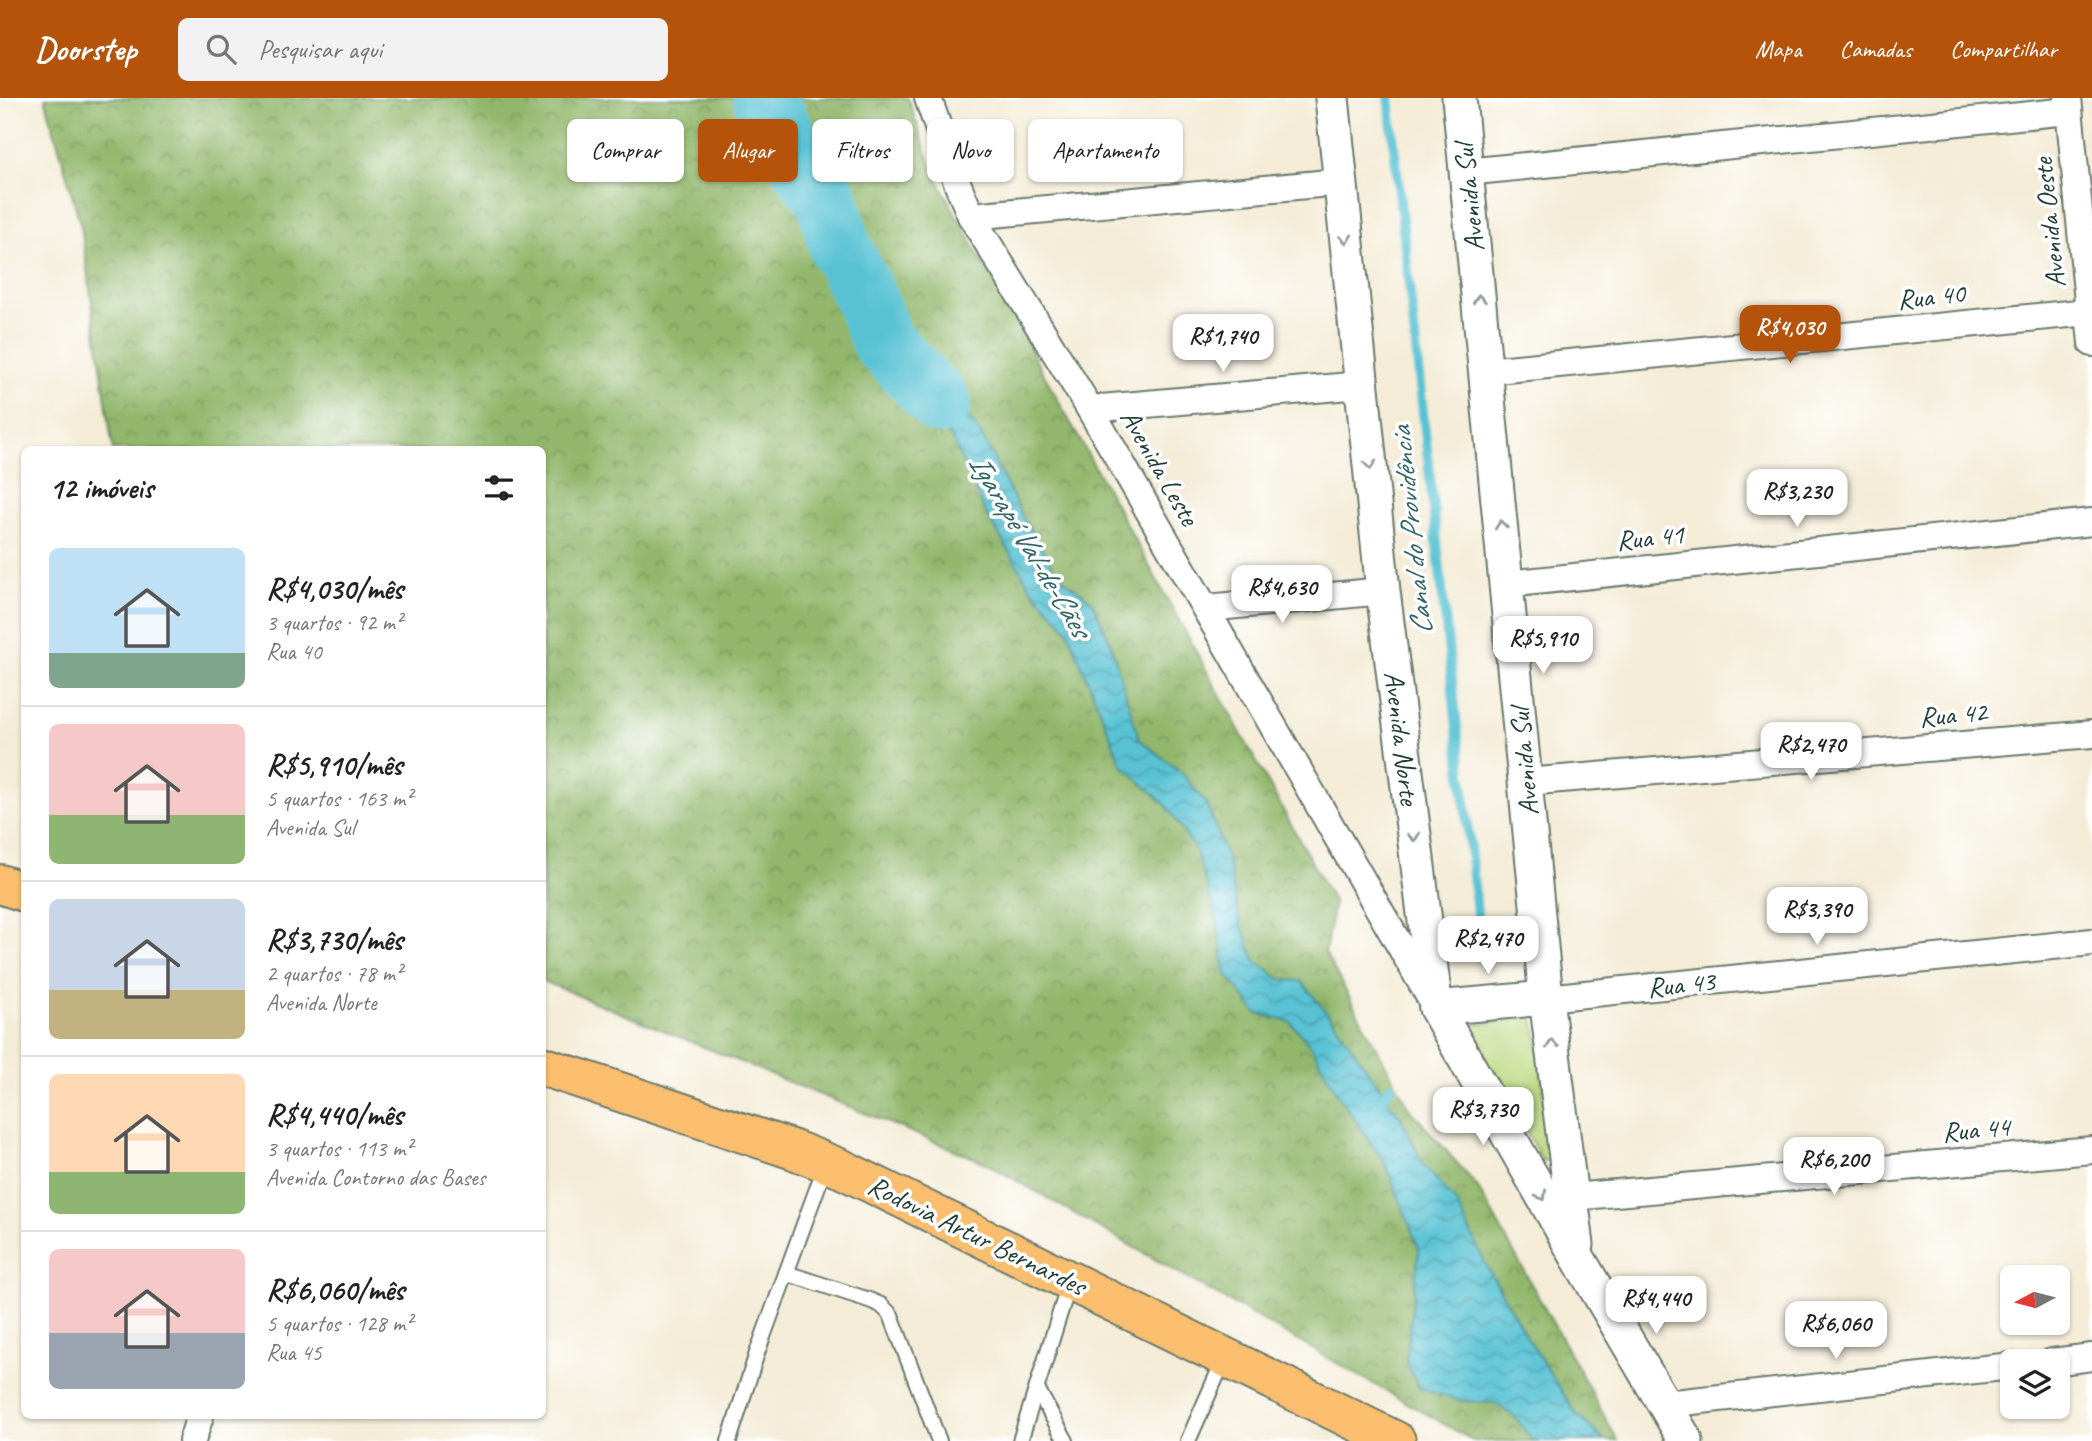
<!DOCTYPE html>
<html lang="pt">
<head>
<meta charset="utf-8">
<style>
	:root { --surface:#fff; --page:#f2f2f2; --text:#222; --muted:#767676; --line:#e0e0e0; --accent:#b45309 }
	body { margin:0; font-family:Caveat,sans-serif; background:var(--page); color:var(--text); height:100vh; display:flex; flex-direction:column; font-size:26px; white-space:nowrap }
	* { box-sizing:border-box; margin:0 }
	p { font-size:23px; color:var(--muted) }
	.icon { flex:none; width:38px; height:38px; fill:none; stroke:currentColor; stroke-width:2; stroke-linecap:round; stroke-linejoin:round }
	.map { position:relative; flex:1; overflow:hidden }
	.side { position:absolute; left:21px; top:348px; width:525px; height:973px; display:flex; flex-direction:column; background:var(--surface); border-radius:10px; box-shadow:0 2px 5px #0004 }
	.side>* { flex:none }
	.hud { position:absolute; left:567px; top:21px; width:665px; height:63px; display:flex; gap:14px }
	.needle { width:46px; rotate:263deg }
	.fabs { position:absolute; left:2000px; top:1167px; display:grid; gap:14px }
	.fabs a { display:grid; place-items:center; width:70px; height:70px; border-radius:10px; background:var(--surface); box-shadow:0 2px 5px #0004; font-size:35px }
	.price { position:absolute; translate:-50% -60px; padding:0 16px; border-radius:14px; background:#fff; color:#222; font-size:23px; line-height:46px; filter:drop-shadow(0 2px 4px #0008) }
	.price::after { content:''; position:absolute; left:50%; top:42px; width:21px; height:16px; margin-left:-10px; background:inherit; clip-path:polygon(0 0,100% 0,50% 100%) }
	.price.active { background:var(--accent); color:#fff }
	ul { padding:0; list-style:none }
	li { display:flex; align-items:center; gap:21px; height:175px; padding:0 28px }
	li+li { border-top:2px solid var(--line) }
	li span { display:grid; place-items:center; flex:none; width:196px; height:140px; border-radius:10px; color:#555 }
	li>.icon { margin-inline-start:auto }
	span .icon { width:84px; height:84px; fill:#fffc; stroke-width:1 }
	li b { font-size:30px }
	h2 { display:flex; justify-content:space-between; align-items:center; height:84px; padding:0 28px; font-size:30px }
	.pill { padding:0 24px; border-radius:10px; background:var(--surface); box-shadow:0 2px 5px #0004; font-size:24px; line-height:63px }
	.pill.active { background:var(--accent); color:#fff }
	header { display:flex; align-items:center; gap:42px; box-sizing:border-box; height:98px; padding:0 35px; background:var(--accent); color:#fff }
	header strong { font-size:33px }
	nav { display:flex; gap:38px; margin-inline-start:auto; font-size:24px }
	.search { width:490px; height:63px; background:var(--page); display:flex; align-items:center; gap:18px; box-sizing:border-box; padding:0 24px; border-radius:10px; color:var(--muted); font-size:26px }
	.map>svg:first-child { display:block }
</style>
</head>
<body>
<header>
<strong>Doorstep</strong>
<div class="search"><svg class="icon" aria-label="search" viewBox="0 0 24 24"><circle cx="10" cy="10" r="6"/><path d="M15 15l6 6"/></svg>Pesquisar aqui</div>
<nav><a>Mapa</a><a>Camadas</a><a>Compartilhar</a></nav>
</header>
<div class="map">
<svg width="2092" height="1343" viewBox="0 0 2092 1343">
	<defs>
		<pattern id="forest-crowns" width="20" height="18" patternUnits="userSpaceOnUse" patternTransform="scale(1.75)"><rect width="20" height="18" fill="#92b76c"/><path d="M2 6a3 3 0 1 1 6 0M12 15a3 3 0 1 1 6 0" fill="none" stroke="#77965a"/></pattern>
		<pattern id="water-waves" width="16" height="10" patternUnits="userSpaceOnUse" patternTransform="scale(1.75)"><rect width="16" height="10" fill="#58c2d4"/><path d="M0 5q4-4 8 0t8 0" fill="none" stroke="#489fad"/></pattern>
	</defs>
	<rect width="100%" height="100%" fill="#fff"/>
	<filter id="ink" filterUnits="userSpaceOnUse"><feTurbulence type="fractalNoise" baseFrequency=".0143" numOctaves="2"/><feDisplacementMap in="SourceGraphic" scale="14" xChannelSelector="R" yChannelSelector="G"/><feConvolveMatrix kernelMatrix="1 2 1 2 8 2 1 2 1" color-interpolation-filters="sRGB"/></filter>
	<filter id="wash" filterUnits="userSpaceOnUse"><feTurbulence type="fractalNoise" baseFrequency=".00686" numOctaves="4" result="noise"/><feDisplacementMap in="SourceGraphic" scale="28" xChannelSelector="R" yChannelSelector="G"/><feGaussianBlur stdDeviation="1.57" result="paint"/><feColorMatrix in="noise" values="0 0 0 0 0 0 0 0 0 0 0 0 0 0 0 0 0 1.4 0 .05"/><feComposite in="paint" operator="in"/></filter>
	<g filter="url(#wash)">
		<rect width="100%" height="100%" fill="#f4ecd7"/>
		<!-- forest -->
		<path fill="url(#forest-crowns)" stroke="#587a50" stroke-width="2" d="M45,0H908L934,76L1334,805L1325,855L1410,1011L1477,1088L1618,1343H1474L984,1064L543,883L542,352H113L81,128Z"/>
		<!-- park -->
		<path fill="#b9d67c" stroke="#6c8a58" stroke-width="2" d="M1529,919L1535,924L1552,1062L1543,1063L1469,938L1473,927Z"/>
		<!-- water -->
		<path fill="url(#water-waves)" stroke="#3c8084" stroke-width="2" d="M882,243L937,279L981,336L1024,421L1057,476L1092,503L1110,544L1139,641L1181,674L1206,705L1228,763L1239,819L1255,862L1280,881L1301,883L1334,923L1403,1023L1422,1065L1456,1104L1485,1165L1525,1236L1575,1314L1604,1343H1533L1516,1320L1494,1305L1461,1303L1419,1290L1406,1264L1419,1151L1386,1067L1339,999L1311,948L1290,924L1256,915L1225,874L1217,822L1196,753L1165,706L1122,667L1067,531L1031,490L984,412L954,345L934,314Z"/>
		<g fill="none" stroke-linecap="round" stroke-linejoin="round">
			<!-- stream -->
			<g stroke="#58c2d4" stroke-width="10">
				<path d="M1389,0L1482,861"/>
				<path d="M1378,1005L1391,988"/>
			</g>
			<!-- river -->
			<path stroke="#58c2d4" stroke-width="63" d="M764,0L800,65L827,100L840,149L865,199L882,243L940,305"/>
		</g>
	</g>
	<g filter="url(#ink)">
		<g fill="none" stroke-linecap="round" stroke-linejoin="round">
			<!-- service casing -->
			<g stroke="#6a7a6d" stroke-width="18">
				<g id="service">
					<path d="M786,1175L869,1202L881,1207L891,1217L939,1343"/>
					<path d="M1037,1291L1066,1343"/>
					<path d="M729,1343L757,1255L826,1066"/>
					<path d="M1020,1343L1070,1183"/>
					<path d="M1188,1343L1225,1259"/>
				</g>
			</g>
			<!-- minor casing -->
			<g stroke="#6a7a6d" stroke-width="30">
				<g id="minor">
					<path d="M928,0L958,87L971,118L1090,311L1432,903"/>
					<path d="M2068,0L2092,245"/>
					<path d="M1466,74L2069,13"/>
					<path d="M971,118L1340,84"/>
					<path d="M1486,273L2089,214"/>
					<path d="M1090,311L1361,287"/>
					<path d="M1507,486L2092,424"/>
					<path d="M1207,510L1383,493"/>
					<path d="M1526,684L2092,636"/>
					<path d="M1546,900L2092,844"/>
					<path d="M1572,1099L2092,1052"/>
					<path d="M2052,1264L2092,1259"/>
					<path d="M1665,1306L2012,1268"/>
					<path d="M192,1343L200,1318"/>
				</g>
			</g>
			<!-- tertiary casing -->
			<g stroke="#6a7a6d" stroke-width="37">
				<g id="tertiary">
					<path d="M1332,0L1383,493L1436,910L1578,1160L1686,1343"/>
					<path d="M1459,0L1546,900L1577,1147"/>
					<path d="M1436,910L1546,900"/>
				</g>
			</g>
			<!-- primary casing -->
			<g stroke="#6a7a6d" stroke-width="42">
				<g id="primary">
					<path d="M0,786L24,794"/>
					<path d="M542,968L794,1052L842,1071L1396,1343"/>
				</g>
			</g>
			<!-- service -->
			<use href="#service" stroke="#fff" stroke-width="14"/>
			<!-- minor -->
			<use href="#minor" stroke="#fff" stroke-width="26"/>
			<!-- tertiary -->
			<use href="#tertiary" stroke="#fff" stroke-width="33"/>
			<!-- primary -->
			<use href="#primary" stroke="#fbbe6e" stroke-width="38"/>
		</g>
		<!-- one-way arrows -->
		<defs><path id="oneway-chevron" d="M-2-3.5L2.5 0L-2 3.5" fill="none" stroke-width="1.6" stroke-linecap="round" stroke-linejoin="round" transform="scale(1.75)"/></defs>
		<g stroke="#8f9e9a">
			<use href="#oneway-chevron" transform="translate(1346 141) rotate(84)"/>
			<use href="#oneway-chevron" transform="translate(1479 201) rotate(-96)"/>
			<use href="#oneway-chevron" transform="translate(1370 367) rotate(84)"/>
			<use href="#oneway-chevron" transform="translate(1501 427) rotate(-96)"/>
			<use href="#oneway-chevron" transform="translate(1414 739) rotate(83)"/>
			<use href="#oneway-chevron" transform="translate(1552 946) rotate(-97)"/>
			<use href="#oneway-chevron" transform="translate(1542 1098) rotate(60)"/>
		</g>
	</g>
	<g text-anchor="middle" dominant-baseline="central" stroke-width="7" stroke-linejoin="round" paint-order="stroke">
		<!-- street labels -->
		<g font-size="28" fill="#1f3d34" stroke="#fff">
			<text transform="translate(1469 100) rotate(-96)">Avenida Sul</text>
			<text transform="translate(2049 125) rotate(-96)">Avenida Oeste</text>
			<text transform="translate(1931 198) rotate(-6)">Rua 40</text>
			<text transform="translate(1160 369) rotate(60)">Avenida Leste</text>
			<text transform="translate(1650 439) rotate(-6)">Rua 41</text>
			<text transform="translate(1953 616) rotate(-5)">Rua 42</text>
			<text transform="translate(1402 640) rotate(83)">Avenida Norte</text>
			<text transform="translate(1524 664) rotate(-95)">Avenida Sul</text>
			<text transform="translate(1681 886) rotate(-6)">Rua 43</text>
			<text transform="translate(1976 1031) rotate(-5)">Rua 44</text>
			<text transform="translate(977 1137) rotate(26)">Rodovia Artur Bernardes</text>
		</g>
		<!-- water labels -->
		<g font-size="30" font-style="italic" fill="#306564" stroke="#fff">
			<text transform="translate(1411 433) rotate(-96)">Canal do Providência</text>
			<text transform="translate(1030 447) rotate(59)">Igarapé Val-de-Cães</text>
		</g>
	</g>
</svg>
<div class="fabs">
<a><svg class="needle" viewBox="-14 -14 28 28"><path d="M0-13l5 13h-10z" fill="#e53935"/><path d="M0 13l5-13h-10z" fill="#767676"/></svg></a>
<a><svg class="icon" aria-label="layers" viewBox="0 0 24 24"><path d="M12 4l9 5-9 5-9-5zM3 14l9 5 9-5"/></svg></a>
</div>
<b class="price active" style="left:1790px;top:267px">R$4,030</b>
<b class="price" style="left:1223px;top:276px">R$1,740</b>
<b class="price" style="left:1797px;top:431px">R$3,230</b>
<b class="price" style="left:1282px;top:527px">R$4,630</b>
<b class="price" style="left:1543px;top:578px">R$5,910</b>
<b class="price" style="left:1811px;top:684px">R$2,470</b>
<b class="price" style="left:1817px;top:849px">R$3,390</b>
<b class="price" style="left:1488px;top:878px">R$2,470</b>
<b class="price" style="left:1483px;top:1049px">R$3,730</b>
<b class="price" style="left:1834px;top:1099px">R$6,200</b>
<b class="price" style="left:1656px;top:1238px">R$4,440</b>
<b class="price" style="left:1836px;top:1263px">R$6,060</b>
<div class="hud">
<a class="pill">Comprar</a>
<a class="pill active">Alugar</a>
<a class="pill">Filtros</a>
<a class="pill">Novo</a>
<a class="pill">Apartamento</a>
</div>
<section class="side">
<h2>12 imóveis<svg class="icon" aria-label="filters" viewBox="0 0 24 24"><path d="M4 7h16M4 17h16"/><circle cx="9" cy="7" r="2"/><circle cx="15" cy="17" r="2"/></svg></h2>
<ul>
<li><span style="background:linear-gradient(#bfe0f5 75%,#7fa58c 0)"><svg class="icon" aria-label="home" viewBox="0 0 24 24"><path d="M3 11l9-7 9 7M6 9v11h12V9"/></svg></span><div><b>R$4,030/mês</b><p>3 quartos · 92 m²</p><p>Rua 40</p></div></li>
<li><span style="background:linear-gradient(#f6c9c9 65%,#8fb573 0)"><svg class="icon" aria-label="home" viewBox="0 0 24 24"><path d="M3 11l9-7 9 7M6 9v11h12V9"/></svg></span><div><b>R$5,910/mês</b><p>5 quartos · 163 m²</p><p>Avenida Sul</p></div></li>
<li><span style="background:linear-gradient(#c9d6e8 65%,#c2b280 0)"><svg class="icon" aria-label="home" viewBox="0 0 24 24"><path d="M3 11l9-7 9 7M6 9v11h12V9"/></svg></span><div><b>R$3,730/mês</b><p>2 quartos · 78 m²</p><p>Avenida Norte</p></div></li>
<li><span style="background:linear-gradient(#ffd9b3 70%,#8fb573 0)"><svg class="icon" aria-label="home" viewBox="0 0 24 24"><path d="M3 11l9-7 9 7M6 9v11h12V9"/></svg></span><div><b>R$4,440/mês</b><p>3 quartos · 113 m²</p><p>Avenida Contorno das Bases</p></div></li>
<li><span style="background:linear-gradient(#f6c9c9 60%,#9aa5b1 0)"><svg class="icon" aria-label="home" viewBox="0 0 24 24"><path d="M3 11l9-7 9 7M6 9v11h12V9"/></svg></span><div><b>R$6,060/mês</b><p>5 quartos · 128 m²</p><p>Rua 45</p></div></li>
</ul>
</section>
</div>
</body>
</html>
